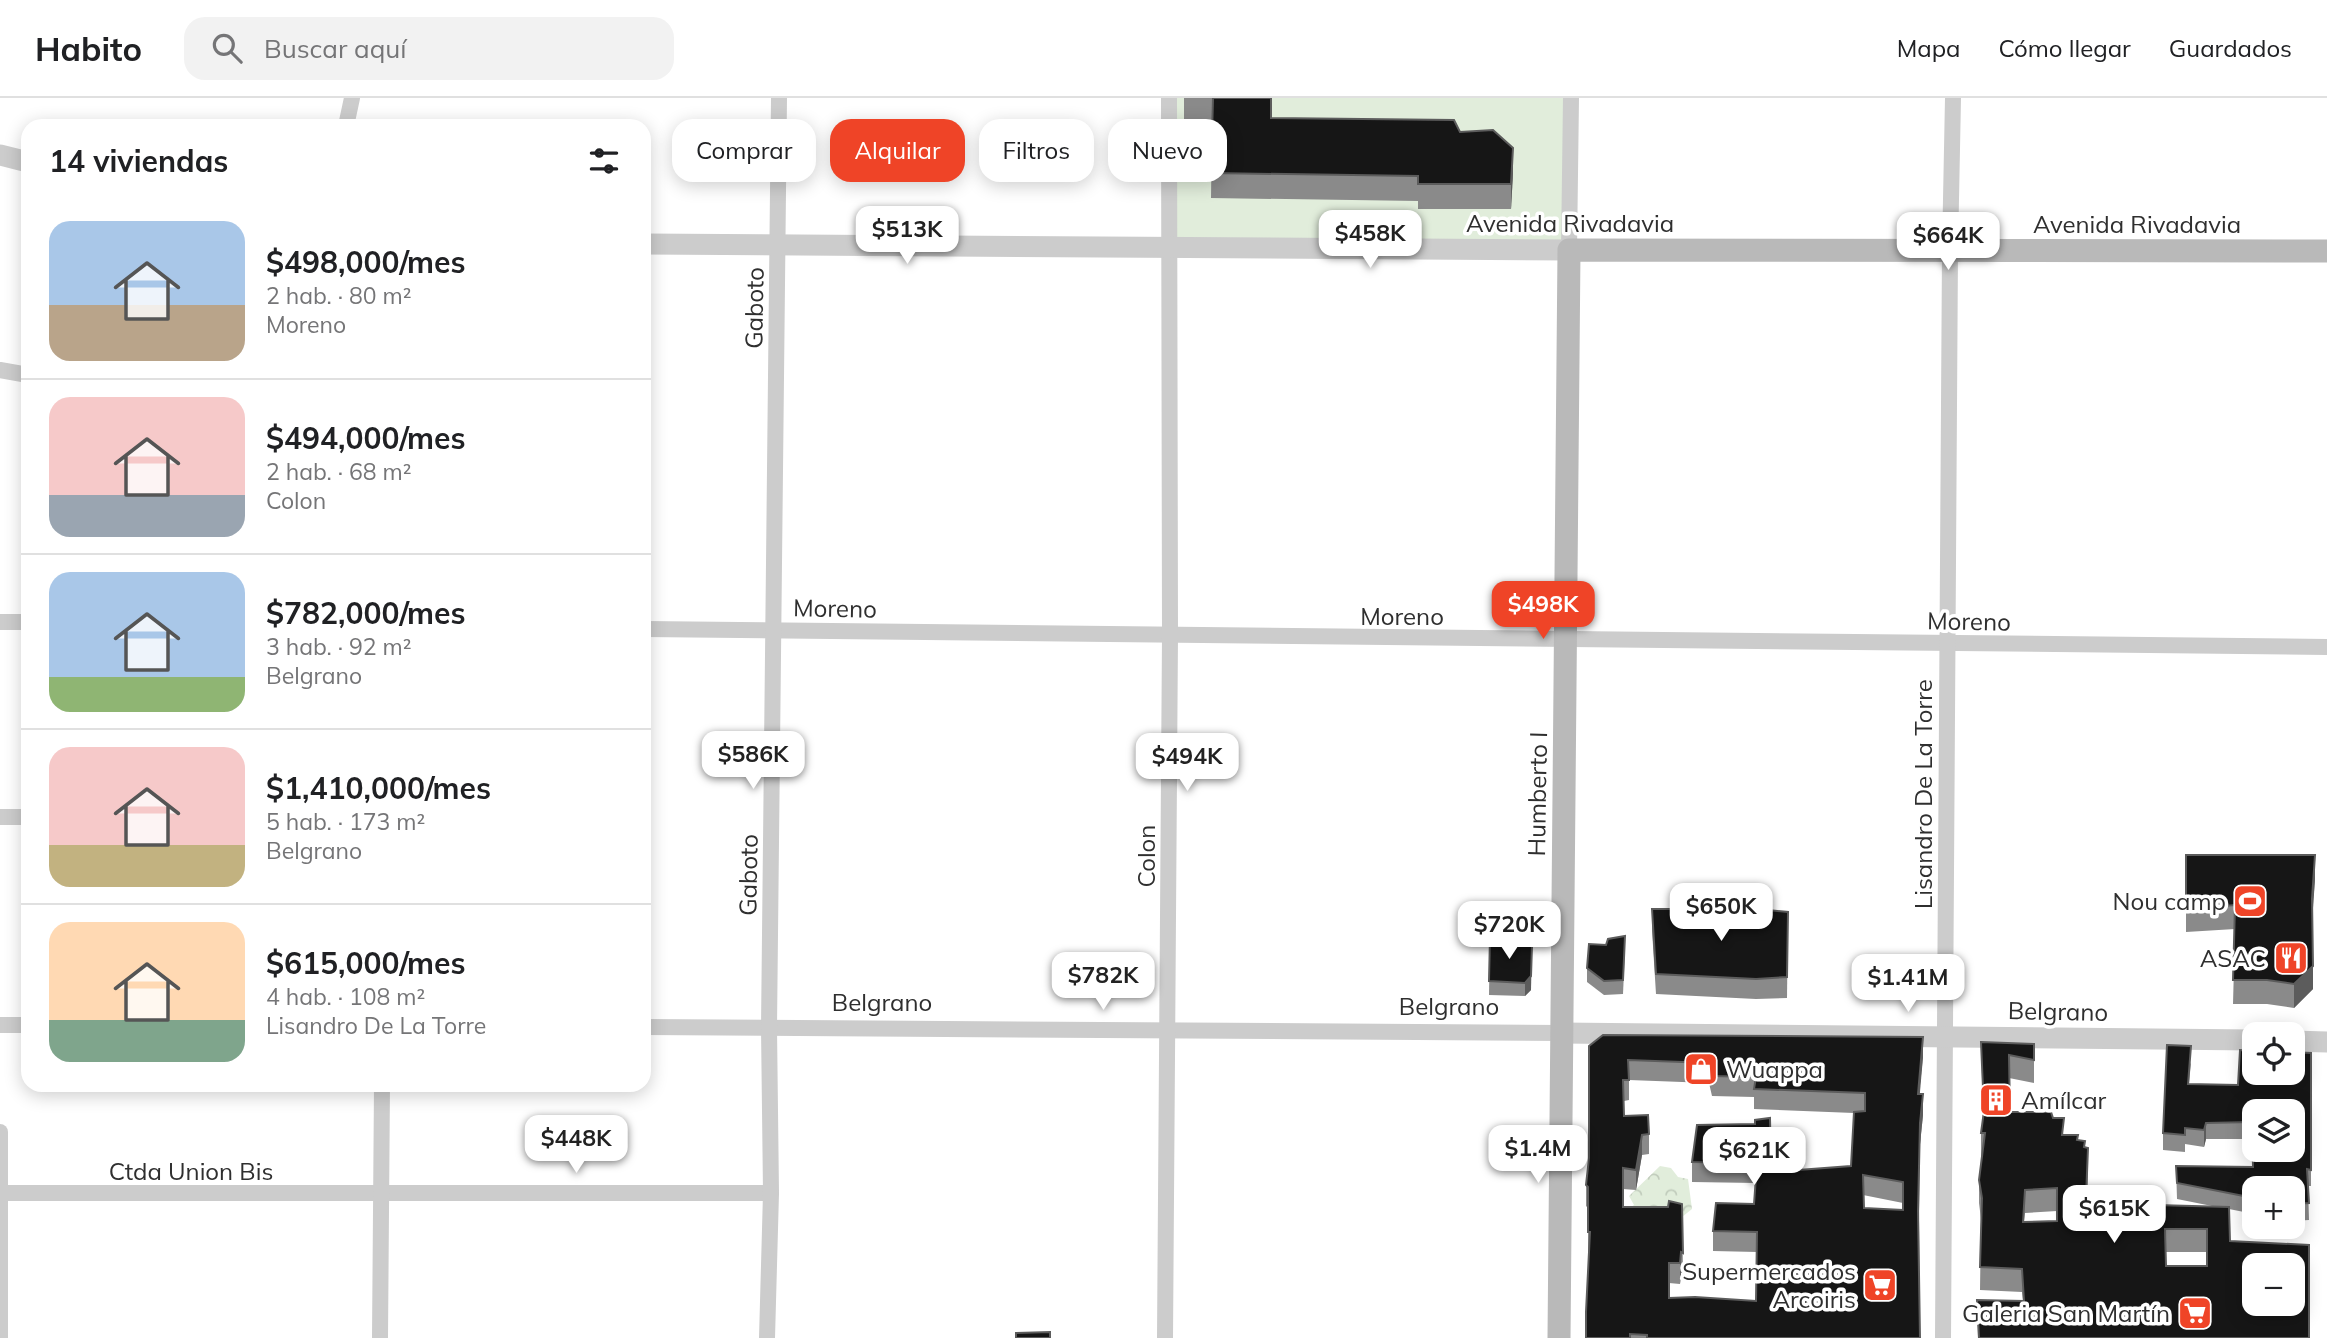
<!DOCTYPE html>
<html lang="es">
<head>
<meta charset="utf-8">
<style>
	:root { --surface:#fff; --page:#f2f2f2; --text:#202124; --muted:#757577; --line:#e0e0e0; --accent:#ef4427 }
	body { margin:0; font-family:Mulish,sans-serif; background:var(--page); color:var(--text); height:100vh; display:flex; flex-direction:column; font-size:26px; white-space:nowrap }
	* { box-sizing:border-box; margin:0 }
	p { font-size:23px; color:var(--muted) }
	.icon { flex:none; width:38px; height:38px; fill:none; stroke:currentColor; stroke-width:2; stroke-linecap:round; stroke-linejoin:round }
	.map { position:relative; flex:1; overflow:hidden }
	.panel { position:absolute; left:21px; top:21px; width:630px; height:973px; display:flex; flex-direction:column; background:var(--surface); border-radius:21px; box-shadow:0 4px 18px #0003 }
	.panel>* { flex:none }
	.top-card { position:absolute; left:672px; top:21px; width:665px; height:63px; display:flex; gap:14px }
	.controls { position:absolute; left:2242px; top:924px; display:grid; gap:14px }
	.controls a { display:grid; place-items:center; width:63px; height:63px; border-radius:14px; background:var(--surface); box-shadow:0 4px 18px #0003; font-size:35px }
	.price { position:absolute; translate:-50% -60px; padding:0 16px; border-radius:14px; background:#fff; color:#222; font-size:23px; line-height:46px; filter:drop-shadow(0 2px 4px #0008) }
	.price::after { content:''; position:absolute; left:50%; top:42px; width:21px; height:16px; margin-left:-10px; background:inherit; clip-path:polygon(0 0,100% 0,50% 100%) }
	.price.current { background:var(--accent); color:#fff }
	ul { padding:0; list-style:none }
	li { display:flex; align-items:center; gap:21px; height:175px; padding:0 28px }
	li+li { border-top:2px solid var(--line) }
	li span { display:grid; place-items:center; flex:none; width:196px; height:140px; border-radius:21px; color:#555 }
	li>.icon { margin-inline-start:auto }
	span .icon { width:84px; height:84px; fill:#fffc; stroke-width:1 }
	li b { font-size:30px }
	h2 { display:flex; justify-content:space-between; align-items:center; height:84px; padding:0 28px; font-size:30px }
	.chip { padding:0 24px; border-radius:21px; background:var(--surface); box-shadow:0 4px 18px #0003; font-size:24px; line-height:63px }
	.chip.current { background:var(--accent); color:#fff }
	header { display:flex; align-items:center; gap:42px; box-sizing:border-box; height:98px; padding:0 35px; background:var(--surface); border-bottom:2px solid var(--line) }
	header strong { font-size:33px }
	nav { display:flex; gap:38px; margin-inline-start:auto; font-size:24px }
	.search { width:490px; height:63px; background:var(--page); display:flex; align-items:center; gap:18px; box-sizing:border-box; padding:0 24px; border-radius:21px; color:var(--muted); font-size:26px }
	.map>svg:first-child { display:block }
</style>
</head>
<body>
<header>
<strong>Habito</strong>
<div class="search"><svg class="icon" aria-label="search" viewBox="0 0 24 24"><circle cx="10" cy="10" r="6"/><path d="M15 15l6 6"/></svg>Buscar aquí</div>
<nav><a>Mapa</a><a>Cómo llegar</a><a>Guardados</a></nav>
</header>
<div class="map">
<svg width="2327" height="1240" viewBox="0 0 2327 1240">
	<defs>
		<pattern id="forest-crowns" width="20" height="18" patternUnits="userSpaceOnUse" patternTransform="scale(1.75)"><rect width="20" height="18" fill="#e1eddb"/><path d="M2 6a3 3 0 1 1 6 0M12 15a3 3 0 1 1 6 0" fill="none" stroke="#c1ccbc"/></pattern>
	</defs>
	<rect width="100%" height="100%" fill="#fff"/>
	<!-- forest -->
	<path fill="url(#forest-crowns)" d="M1660,1068L1671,1070L1678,1079L1688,1081L1692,1111L1682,1119L1650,1129L1621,1117L1634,1107L1629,1098Z"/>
	<!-- garden -->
	<path fill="#e1eddb" d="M1169,0H1571L1569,152L1170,150Z"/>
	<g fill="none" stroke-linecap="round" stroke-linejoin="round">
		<!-- minor -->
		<g stroke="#ccc" stroke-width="16">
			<path d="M346,28L352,0"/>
			<path d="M1569,152L1571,0"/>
			<path d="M0,272L28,277"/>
			<path d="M0,524H28"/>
			<path d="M644,531L2327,549"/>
			<path d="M0,719H28"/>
			<path d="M0,927H28"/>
			<path d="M644,929L1561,935"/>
			<path d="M0,1034V1240"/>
			<path d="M1,1095H771"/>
			<path d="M380,1240L382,987"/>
			<path d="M767,1240L771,1095L769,930L779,0"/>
			<path d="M1165,1240L1170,538L1169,0"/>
			<path d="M1943,1240L1950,152L1953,0"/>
		</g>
		<!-- tertiary -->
		<g stroke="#ccc" stroke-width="21">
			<path d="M0,57L28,64"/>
			<path d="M644,146L1569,152"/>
			<path d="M1561,935L2254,942"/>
			<path d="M2292,943L2327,944"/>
		</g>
		<!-- secondary -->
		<path stroke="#b9b9b9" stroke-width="23" d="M1559,1240L1569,152L2327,153"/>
	</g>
	<!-- wall -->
	<g fill="#8a8a8a" fill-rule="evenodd">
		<path d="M1184,0H1272V20L1460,34L1513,75L1511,111H1418V103L1211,100L1212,24L1184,23Z"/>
		<path d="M2186,757L2315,781L2312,819L2313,891L2294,910L2267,906H2233L2235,831L2186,834Z"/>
		<path d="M1652,811L1788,814L1787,900L1756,901L1656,896L1652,832Z"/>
		<path d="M1490,839L1509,846L1531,892L1525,898L1489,897Z"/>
		<path d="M1625,852L1623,896L1604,897L1587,884V870Z"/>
		<path d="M1981,944L2034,946V985L2009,980L2010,1014L2053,1020L2064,1037L2078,1042L2085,1050L2088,1073L2087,1100L2155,1107L2217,1109L2177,1101L2176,1068L2253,1069L2252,1041H2206L2204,1049L2185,1046V1054L2163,1052V1035L2191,964L2189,986L2238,987L2311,955V1088H2308L2309,1122L2292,1123V1090H2254V1116L2229,1111L2230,1143L2309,1240H1978L1977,1202L2023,1203L2022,1194L1980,1192L1981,1121L1979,1105V1082L1982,1058H1981V1035L1983,1018ZM2057,1113V1123L2024,1124L2025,1115ZM2166,1154H2207V1168H2166Z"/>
		<path d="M1589,948L1923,959L1919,996L1923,1017L1920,1046L1919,1123L1920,1240H1586L1589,1154H1588V1110L1586,1108V1087L1589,1060ZM1629,982L1709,985L1712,998L1754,999V1011L1854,1015L1851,1068L1771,1074L1697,1027L1692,1064V1084L1756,1085L1754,1106L1713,1133V1153L1757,1154L1756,1203L1669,1200V1185L1680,1186L1681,1175H1683L1682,1106L1668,1109H1623V1091L1636,1092L1642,1057L1649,1056V1036L1624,1018V1003L1629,1002ZM1863,1097L1903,1105V1112L1864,1110Z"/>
	</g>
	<!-- shaded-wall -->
	<g fill="#5c5c5c">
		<path d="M1513,50V75L1511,111V86Z"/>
		<path d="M2315,757V781L2312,825V801Z"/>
		<path d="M1532,848L1531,892L1525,898V885Z"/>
		<path d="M2313,868V891L2294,910V886Z"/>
		<path d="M1923,939V959L1918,1017V996Z"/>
		<path d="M1923,996V1017L1920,1046V1025Z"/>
		<path d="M2206,1025V1041L2204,1049V1032Z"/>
		<path d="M1642,1037V1057L1636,1092V1072Z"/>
		<path d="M1681,1154V1175L1680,1186V1165Z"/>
	</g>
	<!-- building -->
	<g fill="#161616" stroke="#5c5c5c" stroke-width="2" fill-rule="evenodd">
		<path d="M1213,0H1271V20L1454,22L1460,34L1493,32L1513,50L1511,86H1418V78L1211,75Z"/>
		<path d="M2186,757H2315L2312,801L2313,868L2294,886L2267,882H2233L2235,807L2186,811Z"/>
		<path d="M1652,811H1758L1788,814L1787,879L1756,881L1656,876Z"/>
		<path d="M1509,838V846L1532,848L1531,878L1525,885L1489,883L1490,839Z"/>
		<path d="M1625,838L1623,882L1604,883L1587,870L1589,846L1606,847L1608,841Z"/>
		<path d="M1603,937L1923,939L1918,996H1923L1920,1025L1918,1113L1920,1240H1647V1237L1630,1236V1240H1586V1214L1590,1134H1588V1089L1586,1087L1589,1060V948ZM1628,962L1709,965L1712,978L1756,979L1754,991L1865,995V1013L1854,1014L1851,1068L1771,1074L1770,1020L1755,1022V1026L1697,1027L1692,1064L1757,1065L1754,1106L1716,1105L1713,1133L1757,1134L1756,1203L1695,1199L1669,1200V1165H1680L1681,1154L1683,1155L1682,1106L1669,1103L1668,1109H1623V1070L1636,1072L1642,1037L1649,1036L1648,1017L1624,1018L1623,982H1629ZM1863,1077L1903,1084V1112L1864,1110Z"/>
		<path d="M1981,944L2034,946V962L2009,957L2010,1014H2051L2053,1020H2064L2062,1037H2078L2077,1042L2085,1043L2084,1049L2088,1050L2086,1100H2155V1107L2229,1109L2230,1143L2309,1147V1240H1979L1977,1202L2024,1203L2022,1171L1980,1169L1982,1100L1979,1082L1985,1035H1981L1984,1013ZM2057,1090V1123L2023,1124L2025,1092ZM2165,1131H2207V1168H2166ZM2254,1167H2292V1206H2254Z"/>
		<path d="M2167,947L2191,948L2188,986L2238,987L2240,952L2254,953V975H2292V954L2311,955V1072L2307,1071L2309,1105L2292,1106V1090H2254V1100L2177,1085L2176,1068L2253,1069L2252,1024L2206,1025L2204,1032L2185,1030V1037L2163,1035ZM2254,1013H2292V1052H2254Z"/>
		<path d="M1050,1234V1240H1016V1235Z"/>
	</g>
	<!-- icons -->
	<defs>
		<g id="stadium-square" transform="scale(1.75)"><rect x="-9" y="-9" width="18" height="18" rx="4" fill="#ef4427" stroke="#fff"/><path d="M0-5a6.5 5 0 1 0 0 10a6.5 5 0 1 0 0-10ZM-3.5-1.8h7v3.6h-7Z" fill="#fff"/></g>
		<g id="restaurant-square" transform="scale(1.75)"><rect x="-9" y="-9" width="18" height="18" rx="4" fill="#ef4427" stroke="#fff"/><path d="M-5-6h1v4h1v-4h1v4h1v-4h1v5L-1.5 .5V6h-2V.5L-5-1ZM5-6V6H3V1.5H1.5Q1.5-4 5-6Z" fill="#fff"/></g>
		<g id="shop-square" transform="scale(1.75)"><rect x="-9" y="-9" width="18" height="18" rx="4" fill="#ef4427" stroke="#fff"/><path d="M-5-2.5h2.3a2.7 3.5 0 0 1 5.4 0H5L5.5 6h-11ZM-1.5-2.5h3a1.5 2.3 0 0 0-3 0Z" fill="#fff"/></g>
		<g id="building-square" transform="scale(1.75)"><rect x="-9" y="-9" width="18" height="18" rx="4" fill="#ef4427" stroke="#fff"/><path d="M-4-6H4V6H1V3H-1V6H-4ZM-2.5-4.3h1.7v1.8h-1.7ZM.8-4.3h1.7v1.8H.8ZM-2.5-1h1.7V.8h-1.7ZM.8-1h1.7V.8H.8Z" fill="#fff"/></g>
		<g id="supermarket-square" transform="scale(1.75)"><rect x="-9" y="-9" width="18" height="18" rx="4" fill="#ef4427" stroke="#fff"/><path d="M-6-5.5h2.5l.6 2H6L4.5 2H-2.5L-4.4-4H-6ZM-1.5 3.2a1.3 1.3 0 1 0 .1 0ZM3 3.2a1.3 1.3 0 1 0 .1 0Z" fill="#fff"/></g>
	</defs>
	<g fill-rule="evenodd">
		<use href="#stadium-square" x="2250" y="803"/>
		<use href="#restaurant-square" x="2291" y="860"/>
		<use href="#shop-square" x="1701" y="971"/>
		<use href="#building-square" x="1996" y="1002"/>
		<use href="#supermarket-square" x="1880" y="1187"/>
		<use href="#supermarket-square" x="2195" y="1215"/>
	</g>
	<g text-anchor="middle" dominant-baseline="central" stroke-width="7" stroke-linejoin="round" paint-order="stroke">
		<!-- street labels -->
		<g font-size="24" fill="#2f2f2f" stroke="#fff">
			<text x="1570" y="125">Avenida Rivadavia</text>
			<text x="2137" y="126">Avenida Rivadavia</text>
			<text transform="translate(754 210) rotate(-89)">Gaboto</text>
			<text transform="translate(835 510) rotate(1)">Moreno</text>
			<text x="1402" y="518">Moreno</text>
			<text transform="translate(1969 523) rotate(1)">Moreno</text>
			<text transform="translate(1537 696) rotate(-89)">Humberto I</text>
			<text transform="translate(1923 696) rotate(-90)">Lisandro De La Torre</text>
			<text transform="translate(1146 758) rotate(-90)">Colon</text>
			<text transform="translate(748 777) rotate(-89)">Gaboto</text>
			<text x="882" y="904">Belgrano</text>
			<text x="1449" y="908">Belgrano</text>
			<text transform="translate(2058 913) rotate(1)">Belgrano</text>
			<text x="191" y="1073">Ctda Union Bis</text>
		</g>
		<!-- poi labels -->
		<g font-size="24" fill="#2f2f2f" stroke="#fff" text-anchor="end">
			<text x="2226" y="803">Nou camp</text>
			<text x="2266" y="860">ASAC</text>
			<text x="1726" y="971" text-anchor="start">Wuappa</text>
			<text x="2021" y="1002" text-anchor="start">Amílcar</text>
			<text x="1856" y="1173">Supermercados<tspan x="1856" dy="28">Arcoiris</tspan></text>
			<text x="2170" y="1215">Galeria San Martín</text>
		</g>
	</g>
</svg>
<div class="controls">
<a><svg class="icon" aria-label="locate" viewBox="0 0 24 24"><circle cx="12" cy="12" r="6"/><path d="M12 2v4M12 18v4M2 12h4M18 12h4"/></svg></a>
<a><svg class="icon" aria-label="layers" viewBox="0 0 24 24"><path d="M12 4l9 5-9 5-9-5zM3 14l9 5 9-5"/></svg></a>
<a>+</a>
<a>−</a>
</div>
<b class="price" style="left:907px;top:168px">$513K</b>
<b class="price" style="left:1370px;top:172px">$458K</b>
<b class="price" style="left:1948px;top:174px">$664K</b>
<b class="price current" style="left:1543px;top:543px">$498K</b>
<b class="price" style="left:753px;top:693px">$586K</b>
<b class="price" style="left:1187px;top:695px">$494K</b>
<b class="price" style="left:1721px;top:845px">$650K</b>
<b class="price" style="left:1509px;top:863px">$720K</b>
<b class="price" style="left:1103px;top:914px">$782K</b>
<b class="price" style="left:1908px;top:916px">$1.41M</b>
<b class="price" style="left:576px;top:1077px">$448K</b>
<b class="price" style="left:1538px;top:1087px">$1.4M</b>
<b class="price" style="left:1754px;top:1089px">$621K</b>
<b class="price" style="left:2114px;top:1147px">$615K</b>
<div class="top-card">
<a class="chip">Comprar</a>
<a class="chip current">Alquilar</a>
<a class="chip">Filtros</a>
<a class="chip">Nuevo</a>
</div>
<section class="panel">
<h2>14 viviendas<svg class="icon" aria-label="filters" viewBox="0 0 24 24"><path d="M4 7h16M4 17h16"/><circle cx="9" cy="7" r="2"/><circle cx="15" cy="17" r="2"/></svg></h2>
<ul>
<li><span style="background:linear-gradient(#a9c7e8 60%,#b9a48a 0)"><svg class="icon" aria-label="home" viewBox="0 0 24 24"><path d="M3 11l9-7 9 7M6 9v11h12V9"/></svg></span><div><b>$498,000/mes</b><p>2 hab. · 80 m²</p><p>Moreno</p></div></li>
<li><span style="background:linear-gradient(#f6c9c9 70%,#9aa5b1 0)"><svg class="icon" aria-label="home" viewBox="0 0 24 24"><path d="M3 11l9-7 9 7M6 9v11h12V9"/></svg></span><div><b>$494,000/mes</b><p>2 hab. · 68 m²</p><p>Colon</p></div></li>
<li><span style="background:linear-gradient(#a9c7e8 75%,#8fb573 0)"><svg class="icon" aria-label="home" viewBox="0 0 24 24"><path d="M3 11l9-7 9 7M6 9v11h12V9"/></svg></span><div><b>$782,000/mes</b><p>3 hab. · 92 m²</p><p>Belgrano</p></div></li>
<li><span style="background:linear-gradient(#f6c9c9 70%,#c2b280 0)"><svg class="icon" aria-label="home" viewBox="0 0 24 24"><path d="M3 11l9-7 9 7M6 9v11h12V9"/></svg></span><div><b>$1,410,000/mes</b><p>5 hab. · 173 m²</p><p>Belgrano</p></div></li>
<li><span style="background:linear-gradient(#ffd9b3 70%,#7fa58c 0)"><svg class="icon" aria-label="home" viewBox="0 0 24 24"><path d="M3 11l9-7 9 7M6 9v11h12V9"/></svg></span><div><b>$615,000/mes</b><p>4 hab. · 108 m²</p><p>Lisandro De La Torre</p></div></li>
</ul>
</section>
</div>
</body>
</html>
